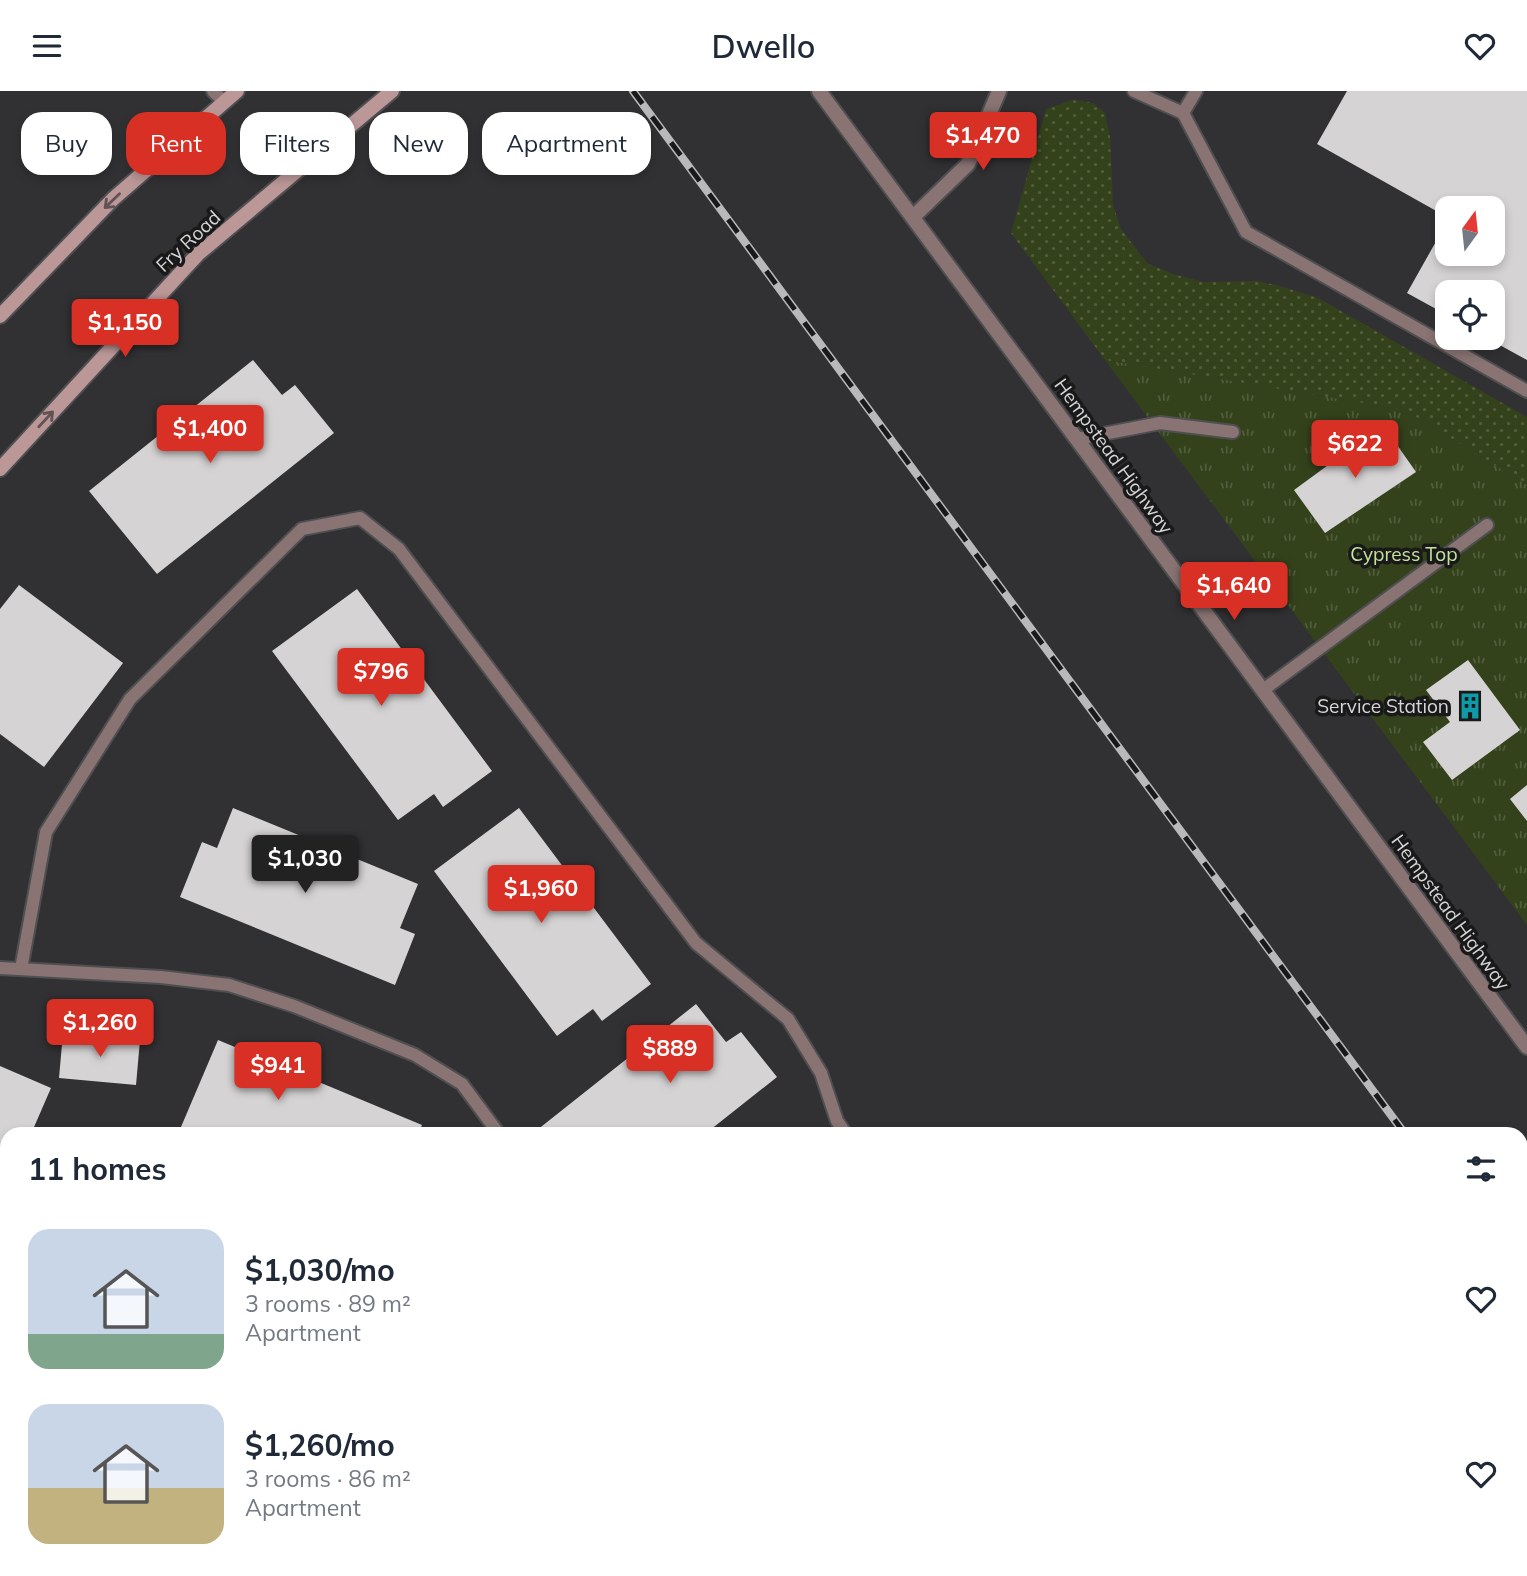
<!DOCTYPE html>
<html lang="en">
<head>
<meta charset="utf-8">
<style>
	:root { --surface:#fff; --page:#f6f6f7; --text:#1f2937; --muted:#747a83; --accent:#d93025 }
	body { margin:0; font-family:Mulish,sans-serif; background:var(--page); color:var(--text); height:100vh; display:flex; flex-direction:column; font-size:26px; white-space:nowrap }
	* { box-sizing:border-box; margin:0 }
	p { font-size:23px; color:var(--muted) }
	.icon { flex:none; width:38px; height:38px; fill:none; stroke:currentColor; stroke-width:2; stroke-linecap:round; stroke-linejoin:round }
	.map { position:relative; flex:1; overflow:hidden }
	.drawer { position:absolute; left:0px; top:1036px; width:1528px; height:450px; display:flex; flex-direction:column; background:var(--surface); border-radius:21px 21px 0 0; box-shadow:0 4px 10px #0003 }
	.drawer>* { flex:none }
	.banner { position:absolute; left:21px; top:21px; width:700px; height:63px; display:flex; gap:14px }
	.needle { width:46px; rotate:15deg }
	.buttons { position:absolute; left:1435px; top:105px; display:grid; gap:14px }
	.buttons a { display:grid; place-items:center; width:70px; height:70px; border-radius:14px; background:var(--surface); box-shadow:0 4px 10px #0003; font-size:35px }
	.price { position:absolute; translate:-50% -60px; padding:0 16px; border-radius:7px; background:var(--accent); color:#fff; font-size:23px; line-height:46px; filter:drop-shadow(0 2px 4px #0008) }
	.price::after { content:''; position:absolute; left:50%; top:42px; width:21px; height:16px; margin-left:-10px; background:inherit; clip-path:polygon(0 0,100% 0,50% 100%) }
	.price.active { background:#222; color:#fff }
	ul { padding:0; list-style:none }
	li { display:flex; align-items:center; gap:21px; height:175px; padding:0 28px }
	li span { display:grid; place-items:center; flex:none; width:196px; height:140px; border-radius:21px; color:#555 }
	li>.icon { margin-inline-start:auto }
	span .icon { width:84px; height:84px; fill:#fffc; stroke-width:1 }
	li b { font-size:30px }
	h2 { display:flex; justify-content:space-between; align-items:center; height:84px; padding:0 28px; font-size:30px }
	.tag { padding:0 24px; border-radius:21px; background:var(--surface); box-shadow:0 4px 10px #0003; font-size:24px; line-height:63px }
	.tag.active { background:var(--accent); color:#fff }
	header { display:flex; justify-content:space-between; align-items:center; height:91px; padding:0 28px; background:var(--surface); font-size:32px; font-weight:600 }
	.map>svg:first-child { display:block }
</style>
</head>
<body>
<header><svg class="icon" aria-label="menu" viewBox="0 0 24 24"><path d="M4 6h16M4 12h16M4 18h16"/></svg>Dwello<svg class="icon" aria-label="heart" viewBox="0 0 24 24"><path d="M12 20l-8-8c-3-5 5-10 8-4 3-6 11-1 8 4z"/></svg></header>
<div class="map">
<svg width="1527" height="1485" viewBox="0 0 1527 1485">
	<defs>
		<pattern id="grass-dots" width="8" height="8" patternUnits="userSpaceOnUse" patternTransform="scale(1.75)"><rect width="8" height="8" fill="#34421c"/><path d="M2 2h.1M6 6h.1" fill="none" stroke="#515d3c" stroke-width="1.8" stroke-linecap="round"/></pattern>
		<pattern id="park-tufts" width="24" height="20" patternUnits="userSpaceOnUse" patternTransform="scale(1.75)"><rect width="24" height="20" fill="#34421c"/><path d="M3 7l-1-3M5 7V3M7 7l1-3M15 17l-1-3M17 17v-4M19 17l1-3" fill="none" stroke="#515d3c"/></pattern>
	</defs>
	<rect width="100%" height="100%" fill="#313133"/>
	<!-- grass -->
	<path fill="url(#grass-dots)" d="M1072,9L1093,12L1105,22L1110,46L1113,114L1121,138L1147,172L1173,183L1203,191L1256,190L1280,195L1318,207L1527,326V394L1405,319L1105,269L1011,142L1046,18Z"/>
	<!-- park -->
	<path fill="url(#park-tufts)" d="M1105,269L1405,319L1527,394V834Z"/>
	<!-- building -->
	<g fill="#d6d3d4">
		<path d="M1347,0H1527V269L1487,247H1493V201H1447V224L1407,202L1447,131V163H1493V117H1447V126L1317,53Z"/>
		<path d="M253,269L282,304L295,294L334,342L157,483L89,400Z"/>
		<path d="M1383,334L1416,381L1325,442L1294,399Z"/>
		<path d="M19,494L123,572L44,676L0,643V518Z"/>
		<path d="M357,498L492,680L443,716L434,703L398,729L272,560Z"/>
		<path d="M1468,569L1520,639L1452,689L1423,651L1450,631L1426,599Z"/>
		<path d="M1527,694V730L1510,708Z"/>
		<path d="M233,717L418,793L400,837L415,843L395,894L180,806L202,751L217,757Z"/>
		<path d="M519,717L651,893L602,930L593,918L557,945L434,780Z"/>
		<path d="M696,913L726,951L741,941L777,986L705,1043H532Z"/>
		<path d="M63,942L140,949L136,994L59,987Z"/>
		<path d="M218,949L422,1034L418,1043H178Z"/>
		<path d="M0,975L51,997L31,1043H7V1098L0,1113Z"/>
		<path d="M0,1158L7,1161V1288L0,1285V1267L2,1261L0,1260Z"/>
		<path d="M0,1414L7,1416V1479H157L176,1485H0Z"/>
		<path d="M273,1479H486L484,1485H288Z"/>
		<path d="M630,1479H664L657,1485H635Z"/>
		<path d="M848,1479H937L929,1485H853Z"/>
	</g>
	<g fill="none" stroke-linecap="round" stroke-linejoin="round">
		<!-- service casing -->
		<g stroke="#4f4f51" stroke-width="16">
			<g id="service">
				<path d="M213,0L224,11"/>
				<path d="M1134,0L1183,22L1196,0"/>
				<path d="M1183,22L1246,141L1527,300"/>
				<path d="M1077,348L1160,332L1233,341"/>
				<path d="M1263,599L1487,434"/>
				<path d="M0,877L161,886L229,894L294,915L415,964L462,993L499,1043"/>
				<path d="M21,878L46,741L130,608L302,438L360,427L399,458L696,852L788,928L821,982L837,1030L846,1043"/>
				<path d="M0,1344L7,1347"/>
				<path d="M555,1479L558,1485"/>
				<path d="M1149,1479V1485"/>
				<path d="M1016,1485L1025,1479"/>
			</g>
		</g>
		<!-- minor casing -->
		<g stroke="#4f4f51" stroke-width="18">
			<path id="minor" d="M913,126L968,73L999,0"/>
		</g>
		<!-- tertiary casing -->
		<g stroke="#4f4f51" stroke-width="18">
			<path id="tertiary" d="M819,0L1527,956"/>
		</g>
		<!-- secondary casing -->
		<g stroke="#4f4f51" stroke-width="18">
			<g id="secondary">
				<path d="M0,225L113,108L237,0"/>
				<path d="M0,378L198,163L392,0"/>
			</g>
		</g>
		<!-- service -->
		<use href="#service" stroke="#897373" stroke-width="12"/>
		<!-- minor -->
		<use href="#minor" stroke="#897373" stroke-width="14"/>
		<!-- tertiary -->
		<use href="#tertiary" stroke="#897373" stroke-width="14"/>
		<!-- secondary -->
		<use href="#secondary" stroke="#bb9798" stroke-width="14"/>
		<!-- rail casing -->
		<g stroke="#b9b9bb" stroke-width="8">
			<g id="rail">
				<path d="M633,0L1405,1043"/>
				<path d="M1521,1202L1527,1210"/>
			</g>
		</g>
		<!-- rail -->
		<use href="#rail" stroke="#19191a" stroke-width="5" stroke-dasharray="16" stroke-linecap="butt"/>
	</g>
	<!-- one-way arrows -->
	<defs><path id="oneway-shaft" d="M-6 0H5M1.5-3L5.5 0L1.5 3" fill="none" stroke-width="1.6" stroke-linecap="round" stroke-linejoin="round" transform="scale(1.75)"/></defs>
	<g stroke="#625253">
		<use href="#oneway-shaft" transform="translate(112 110) rotate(136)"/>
		<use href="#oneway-shaft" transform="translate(46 328) rotate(-47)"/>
	</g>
	<!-- icons -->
	<defs>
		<g id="building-bare" transform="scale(2.1)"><path d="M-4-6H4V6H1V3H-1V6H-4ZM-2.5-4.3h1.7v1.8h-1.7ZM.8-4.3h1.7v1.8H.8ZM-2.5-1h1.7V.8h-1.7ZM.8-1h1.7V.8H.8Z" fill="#0f9aa8" stroke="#19191a" stroke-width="2.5" paint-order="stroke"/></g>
	</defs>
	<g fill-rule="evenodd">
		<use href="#building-bare" x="1470" y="615"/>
	</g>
	<g text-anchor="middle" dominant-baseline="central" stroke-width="7" stroke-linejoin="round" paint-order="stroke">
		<!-- street labels -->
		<g font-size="19" fill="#d6d6d8" stroke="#19191a">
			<text transform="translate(188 150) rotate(-43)">Fry Road</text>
			<text transform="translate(1114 365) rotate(54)">Hempstead Highway</text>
			<text transform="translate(1451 821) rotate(54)">Hempstead Highway</text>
		</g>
		<!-- park labels -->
		<g font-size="19" fill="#c7e29e" stroke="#19191a">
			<text x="1404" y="463">Cypress Top</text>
		</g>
		<!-- poi labels -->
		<g font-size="19" fill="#d6d6d8" stroke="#19191a" text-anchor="end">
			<text x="1449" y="615">Service Station</text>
		</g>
	</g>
</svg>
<div class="buttons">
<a><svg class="needle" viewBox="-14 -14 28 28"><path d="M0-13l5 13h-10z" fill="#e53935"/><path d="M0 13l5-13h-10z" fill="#747a83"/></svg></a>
<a><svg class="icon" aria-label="locate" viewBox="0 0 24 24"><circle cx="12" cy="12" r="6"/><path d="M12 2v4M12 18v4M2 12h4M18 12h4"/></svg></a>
</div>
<b class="price" style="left:983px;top:81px">$1,470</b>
<b class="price" style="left:125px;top:268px">$1,150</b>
<b class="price" style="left:210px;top:374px">$1,400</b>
<b class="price" style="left:1355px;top:389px">$622</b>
<b class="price" style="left:1234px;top:531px">$1,640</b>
<b class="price" style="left:381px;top:617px">$796</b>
<b class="price active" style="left:305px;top:804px">$1,030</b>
<b class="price" style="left:541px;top:834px">$1,960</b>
<b class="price" style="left:100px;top:968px">$1,260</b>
<b class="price" style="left:670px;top:994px">$889</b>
<b class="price" style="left:278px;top:1011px">$941</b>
<div class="banner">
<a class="tag">Buy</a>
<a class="tag active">Rent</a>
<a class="tag">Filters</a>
<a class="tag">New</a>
<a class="tag">Apartment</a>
</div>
<section class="drawer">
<h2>11 homes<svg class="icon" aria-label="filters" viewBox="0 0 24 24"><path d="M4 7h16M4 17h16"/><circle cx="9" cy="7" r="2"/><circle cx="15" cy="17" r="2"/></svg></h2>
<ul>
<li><span style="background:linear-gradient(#c9d6e8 75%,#7fa58c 0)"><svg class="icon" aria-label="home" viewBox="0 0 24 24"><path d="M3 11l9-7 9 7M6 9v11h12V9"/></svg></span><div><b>$1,030/mo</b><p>3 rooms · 89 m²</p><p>Apartment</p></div><svg class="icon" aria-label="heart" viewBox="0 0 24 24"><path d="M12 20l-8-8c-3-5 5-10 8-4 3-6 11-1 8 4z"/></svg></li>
<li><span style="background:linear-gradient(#c9d6e8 60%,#c2b280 0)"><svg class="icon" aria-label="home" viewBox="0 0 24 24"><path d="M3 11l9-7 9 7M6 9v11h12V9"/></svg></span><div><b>$1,260/mo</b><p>3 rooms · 86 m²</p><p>Apartment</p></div><svg class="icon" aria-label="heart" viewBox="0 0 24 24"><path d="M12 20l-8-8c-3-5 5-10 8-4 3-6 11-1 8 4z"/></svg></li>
</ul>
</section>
</div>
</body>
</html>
